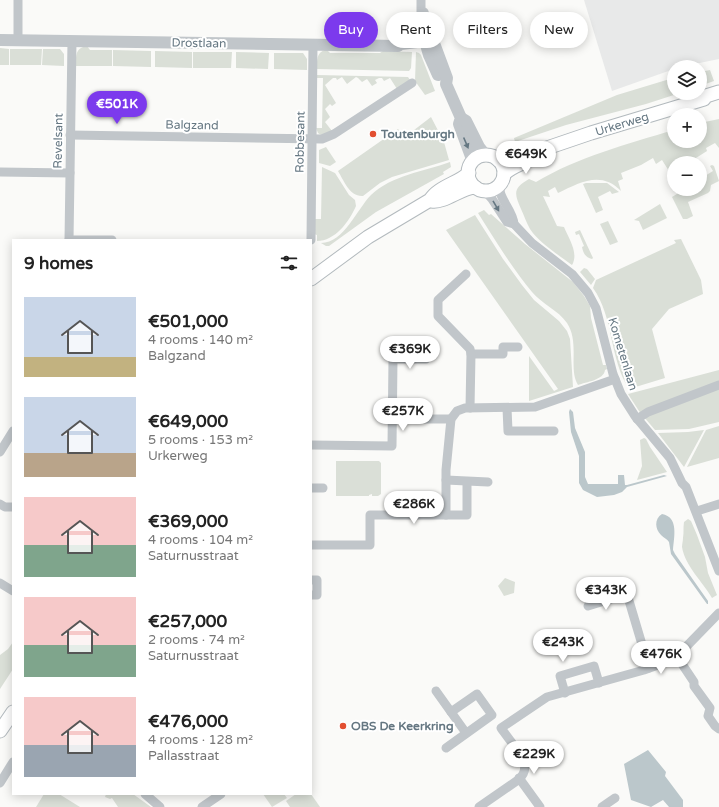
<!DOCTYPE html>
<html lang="en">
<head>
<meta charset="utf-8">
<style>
	:root { --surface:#fff; --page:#f2f2f2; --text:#222; --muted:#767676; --accent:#7c3aed }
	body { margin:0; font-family:"Varela Round",sans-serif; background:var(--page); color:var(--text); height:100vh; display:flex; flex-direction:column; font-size:15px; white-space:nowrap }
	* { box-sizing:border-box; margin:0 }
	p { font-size:13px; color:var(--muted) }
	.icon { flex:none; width:22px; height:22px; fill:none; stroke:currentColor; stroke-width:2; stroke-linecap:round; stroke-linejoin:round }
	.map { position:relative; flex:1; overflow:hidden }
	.panel { position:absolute; left:12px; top:239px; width:300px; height:556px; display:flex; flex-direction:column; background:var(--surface); border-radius:0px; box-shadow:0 2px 10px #0003 }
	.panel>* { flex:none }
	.hud { position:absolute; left:324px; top:12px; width:335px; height:36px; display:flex; gap:8px }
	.fabs { position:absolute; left:667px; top:60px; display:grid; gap:8px }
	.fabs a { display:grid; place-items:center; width:40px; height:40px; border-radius:50%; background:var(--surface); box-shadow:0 2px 10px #0003; font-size:20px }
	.price { position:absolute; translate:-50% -34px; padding:0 9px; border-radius:14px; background:#fff; color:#222; font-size:13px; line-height:26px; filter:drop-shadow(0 1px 2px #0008) }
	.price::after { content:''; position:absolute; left:50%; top:24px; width:12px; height:9px; margin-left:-6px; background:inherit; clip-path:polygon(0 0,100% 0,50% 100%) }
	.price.active { background:var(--accent); color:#fff }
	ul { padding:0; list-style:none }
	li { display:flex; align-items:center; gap:12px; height:100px; padding:0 12px }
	li span { display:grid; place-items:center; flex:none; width:112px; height:80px; border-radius:0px; color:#555 }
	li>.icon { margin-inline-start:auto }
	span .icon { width:48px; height:48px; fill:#fffc; stroke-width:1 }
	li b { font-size:17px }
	h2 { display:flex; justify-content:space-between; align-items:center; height:48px; padding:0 12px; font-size:17px }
	.tag { padding:0 14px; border-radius:18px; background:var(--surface); box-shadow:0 2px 10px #0003; font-size:14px; line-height:36px }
	.tag.active { background:var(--accent); color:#fff }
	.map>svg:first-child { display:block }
</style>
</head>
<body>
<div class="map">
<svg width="719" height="807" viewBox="0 0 719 807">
	<rect width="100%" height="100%" fill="#fafaf8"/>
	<!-- built -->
	<path fill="#e8e9e9" d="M584,0H719V59L680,67H674V69L612,91Z"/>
	<!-- green -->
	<g fill="#dadfd7">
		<path d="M87,46L90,50H112V66H76C76,56 75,48 87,46Z"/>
		<path d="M0,48L9,49V65H0Z"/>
		<path d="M10,49H42L41,65H10Z"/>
		<path d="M43,49H60L64,54V66L42,65Z"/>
		<path d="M113,50L151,51V67L113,66Z"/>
		<path d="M325,50H327L330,53H380L383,51L412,52L411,68L409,71L317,69C317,61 316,53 325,50Z"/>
		<path d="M155,51L192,52V68L155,67Z"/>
		<path d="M193,52H232L231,68H193Z"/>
		<path d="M236,52L269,53L268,69L236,68Z"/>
		<path d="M416,52L419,53L421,55L435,91L425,95L415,81Z"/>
		<path d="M274,53H303L307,59V70L274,69Z"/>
		<path d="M710,70L714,81L700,86V72Z"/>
		<path d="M317,75L408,77L410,80L397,89L390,78L384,81L382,78H379L375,80L377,83L372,86L367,79L362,82L358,78L356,77L347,84L342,77L337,80L336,78H333L325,85L336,103L332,106L330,104L325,109L330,117L325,122L332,131L321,135L318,133L316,128H322L323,78H317Z"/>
		<path d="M673,78L674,93H680L646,104L566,125L515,142L514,138L617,95Z"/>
		<path d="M431,117L444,142L449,160L392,177L380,183L363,196C350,197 344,181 338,171L398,129L405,137Z"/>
		<path d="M719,119V148L715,143L706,148L707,151L688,163H674V172L671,174L674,179L662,160L656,164L653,158L641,165L621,173L623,179L618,181L621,191C601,170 579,183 558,193L555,187L548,191L550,197L543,196L557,226L564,227C569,239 579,253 572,265C559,255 539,243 530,229C526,222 524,215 521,209C514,193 513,188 529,179L536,182C578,157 627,144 674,130V141H700V123Z"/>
		<path d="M326,147L336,162L330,166L319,163V150Z"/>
		<path d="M450,162L451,167L443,172L444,174L376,212L329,246H326L321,243C344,243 357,209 371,195C392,175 423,172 450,162Z"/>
		<path d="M712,165L714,166L719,181L711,185L710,191L708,193L688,202L693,216L687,219H683L672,197L685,189H700V179L713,171L710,166Z"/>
		<path d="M322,167L335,173L349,195L355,200L356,206C349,222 335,241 317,241V235L314,234L315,219H321Z"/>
		<path d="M586,183H607L619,192L612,194L610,191L598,197L603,210L596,213L583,184Z"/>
		<path d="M660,204L667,218L643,230L639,221L634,220Z"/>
		<path d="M484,210L489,215L491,214L525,244L573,282L584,296L590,306L591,318L603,365H606L607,369L605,370C604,380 586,382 578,385C568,369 580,343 567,323C558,310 542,304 532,292C512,268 495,240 478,213Z"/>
		<path d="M475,215L503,259L522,285L534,300L559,321L567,331L570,339L573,387L529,401V356L554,391L558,389L446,230Z"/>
		<path d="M608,221L618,242L610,245L600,224Z"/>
		<path d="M580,230L593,258L592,259C586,258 583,253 582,247L584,246L579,234L576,235L575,232Z"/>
		<path d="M681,239L701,280L703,294L669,309L652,329L665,378L629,389C609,358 614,317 593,288L596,280L676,243L674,240Z"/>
		<path d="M584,268L587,269L595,279L591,285L580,272Z"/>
		<path d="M719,370V422L689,429L655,430L639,411L628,394Z"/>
		<path d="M719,426V458L687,467L706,430Z"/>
		<path d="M704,430L684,467L658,433L688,432Z"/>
		<path d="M644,438L646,439L650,447L667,472L637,480L642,466L640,440Z"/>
		<path d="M336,461H379L381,463V494L378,496H372V494L369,495V496H336Z"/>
		<path d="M688,519L691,521L697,535L705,557L708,573L717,595L712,598C703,582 685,566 682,547C682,544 683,541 683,538C684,532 683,528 684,522Z"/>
		<path d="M505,578L515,582L514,593L504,596L498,586Z"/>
		<path d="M13,642V669L0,689V655L8,649Z"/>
		<path d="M44,794H59L80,807H36Z"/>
		<path d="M106,794H133L151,807H118L112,798L110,799L105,797Z"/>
		<path d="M263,794H284L287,798L272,807Z"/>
		<path d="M296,794H311L320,807H290L286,801Z"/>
	</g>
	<!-- water -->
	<g fill="#bbc7cb">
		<path d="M570,409L573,412L575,428L585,452V477L588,484H618V475H624L625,485H627L664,475L667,476L627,487L622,492L614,495L597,497L583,490L579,483V456L571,432L569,412Z"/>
		<path d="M662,514C679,517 674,537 673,550L675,554L708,601V604H707L671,554L669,542C667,539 664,538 661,535C655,529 654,519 662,514Z"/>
		<path d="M648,750L666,772L665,776L683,800V807H669L663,800L651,807L631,800L624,764Z"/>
	</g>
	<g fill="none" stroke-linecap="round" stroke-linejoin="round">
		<!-- secondary casing -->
		<g stroke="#b3babe" stroke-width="15">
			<g id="secondary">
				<circle cx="486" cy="173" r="18"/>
				<path d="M498,160C512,158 526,147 541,150L591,133L704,99L706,96L719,92"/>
				<path d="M504,174C515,163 532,163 541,150"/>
				<path d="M432,201C444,203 461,188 475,187"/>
				<path d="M311,279L368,237L430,200C439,186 457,184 469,173"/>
				<path d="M0,731L13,712"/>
			</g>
		</g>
		<!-- minor -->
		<g stroke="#c1c6ca" stroke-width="9">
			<path d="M421,0V25L425,41"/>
			<path d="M424,12L434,43"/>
			<path d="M18,40V0"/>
			<path d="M70,135L322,139L334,134L412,83"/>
			<path d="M0,172L70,173"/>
			<path d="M499,185C499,200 513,210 514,224"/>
			<path d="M485,191L492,199L507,222L514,224L532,243L572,274L588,293L596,308L613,374L621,394L635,416L670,458L682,483L686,487L719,571"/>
			<path d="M69,240L72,41"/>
			<path d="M69,240H112"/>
			<path d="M311,240L313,45"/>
			<path d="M466,274L438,300V316L470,349L471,354H503V347H518"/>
			<path d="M470,408L471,354"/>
			<path d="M507,408L508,431H554"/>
			<path d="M392,419H451"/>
			<path d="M637,419L648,412L719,385"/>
			<path d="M311,445L392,446L393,359H426"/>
			<path d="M0,452L13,431"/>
			<path d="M446,480L488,482"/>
			<path d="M311,488H323"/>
			<path d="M0,504L5,507H13"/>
			<path d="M697,511L719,504"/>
			<path d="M446,515V470L451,419L457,411L465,408L535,407L615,379"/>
			<path d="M311,545H370V515H467V482"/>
			<path d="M311,580H317V595H311"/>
			<path d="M0,583L13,591"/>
			<path d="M588,606L627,594L649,668"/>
			<path d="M676,655L694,682V686L710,708L708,716L715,726L719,729"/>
			<path d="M436,691L466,733"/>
			<path d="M565,693L560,676L594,666L599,683"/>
			<path d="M446,748L492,715L477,694L451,712"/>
			<path d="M519,778L540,807"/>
			<path d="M0,783L13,762"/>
			<path d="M145,794L160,807"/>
			<path d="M202,807L221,794"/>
			<path d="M479,807L518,780C523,776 526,770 524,763C522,754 507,737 501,728L547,697L644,670L666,662L680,653L719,613"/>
			<path d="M602,807L615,798"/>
		</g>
		<!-- tertiary -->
		<g stroke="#c1c6ca" stroke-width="12">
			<path d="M0,40L398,46L401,44L425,41L434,43"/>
			<path d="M425,41L429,55L438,75"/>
			<path d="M434,43L447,78L446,84L461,118L459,124L473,162"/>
			<path d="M461,118L466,121L479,147L486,156"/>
		</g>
		<!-- secondary -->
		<use href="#secondary" stroke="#fff" stroke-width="13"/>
	</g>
	<!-- one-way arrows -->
	<defs><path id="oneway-solid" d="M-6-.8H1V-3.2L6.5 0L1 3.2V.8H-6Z"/></defs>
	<g fill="#657782">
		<use href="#oneway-solid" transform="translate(466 143) rotate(67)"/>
		<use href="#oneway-solid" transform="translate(496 206) rotate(60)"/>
	</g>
	<!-- markers -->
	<g fill="#e24e30" stroke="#fff" stroke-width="1.5">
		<circle cx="373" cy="134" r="4"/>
		<circle cx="343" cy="726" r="4"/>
	</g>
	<g text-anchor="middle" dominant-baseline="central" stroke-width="4" stroke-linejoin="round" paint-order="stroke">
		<!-- street labels -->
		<g font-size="12" fill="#657782" stroke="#fff">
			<text transform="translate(199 43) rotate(1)">Drostlaan</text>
			<text transform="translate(622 124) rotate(-17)">Urkerweg</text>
			<text transform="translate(192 125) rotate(1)">Balgzand</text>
			<text transform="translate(58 141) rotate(-89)">Revelsant</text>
			<text transform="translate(300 142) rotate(-89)">Robbesant</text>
			<text transform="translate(623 354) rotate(73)">Kometenlaan</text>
		</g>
		<!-- poi labels -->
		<g font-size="12" font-weight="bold" fill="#657782" stroke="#fff" text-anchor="start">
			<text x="381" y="134">Toutenburgh</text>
			<text x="351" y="726">OBS De Keerkring</text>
		</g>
	</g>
</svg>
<div class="fabs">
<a><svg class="icon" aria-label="layers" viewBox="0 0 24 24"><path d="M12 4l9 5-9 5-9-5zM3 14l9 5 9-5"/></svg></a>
<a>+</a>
<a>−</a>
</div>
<b class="price active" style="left:117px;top:125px">€501K</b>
<b class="price" style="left:526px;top:175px">€649K</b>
<b class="price" style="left:410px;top:370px">€369K</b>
<b class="price" style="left:403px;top:432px">€257K</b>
<b class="price" style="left:414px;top:525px">€286K</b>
<b class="price" style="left:606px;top:611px">€343K</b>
<b class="price" style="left:563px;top:663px">€243K</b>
<b class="price" style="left:661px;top:675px">€476K</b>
<b class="price" style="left:534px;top:775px">€229K</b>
<div class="hud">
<a class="tag active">Buy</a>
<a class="tag">Rent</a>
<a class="tag">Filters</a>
<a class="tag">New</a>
</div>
<section class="panel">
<h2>9 homes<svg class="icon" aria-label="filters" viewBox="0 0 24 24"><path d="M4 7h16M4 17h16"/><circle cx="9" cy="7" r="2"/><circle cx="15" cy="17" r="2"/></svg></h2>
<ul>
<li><span style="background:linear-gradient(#c9d6e8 75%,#c2b280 0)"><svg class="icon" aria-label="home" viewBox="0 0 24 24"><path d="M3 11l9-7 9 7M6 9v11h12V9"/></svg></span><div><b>€501,000</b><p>4 rooms · 140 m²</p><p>Balgzand</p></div></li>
<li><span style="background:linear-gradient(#c9d6e8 70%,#b9a48a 0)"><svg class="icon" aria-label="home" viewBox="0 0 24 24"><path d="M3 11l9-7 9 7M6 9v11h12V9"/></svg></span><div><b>€649,000</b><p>5 rooms · 153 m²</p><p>Urkerweg</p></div></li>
<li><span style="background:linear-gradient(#f6c9c9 60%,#7fa58c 0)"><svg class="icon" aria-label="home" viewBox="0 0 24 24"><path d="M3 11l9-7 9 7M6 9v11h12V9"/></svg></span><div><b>€369,000</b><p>4 rooms · 104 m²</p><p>Saturnusstraat</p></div></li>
<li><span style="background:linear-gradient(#f6c9c9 60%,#7fa58c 0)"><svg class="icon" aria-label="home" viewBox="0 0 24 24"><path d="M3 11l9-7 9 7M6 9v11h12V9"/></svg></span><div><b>€257,000</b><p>2 rooms · 74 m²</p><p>Saturnusstraat</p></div></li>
<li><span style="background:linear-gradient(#f6c9c9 60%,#9aa5b1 0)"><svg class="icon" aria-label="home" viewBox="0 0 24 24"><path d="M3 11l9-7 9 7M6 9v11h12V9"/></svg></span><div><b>€476,000</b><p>4 rooms · 128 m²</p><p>Pallasstraat</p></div></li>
</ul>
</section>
</div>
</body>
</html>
